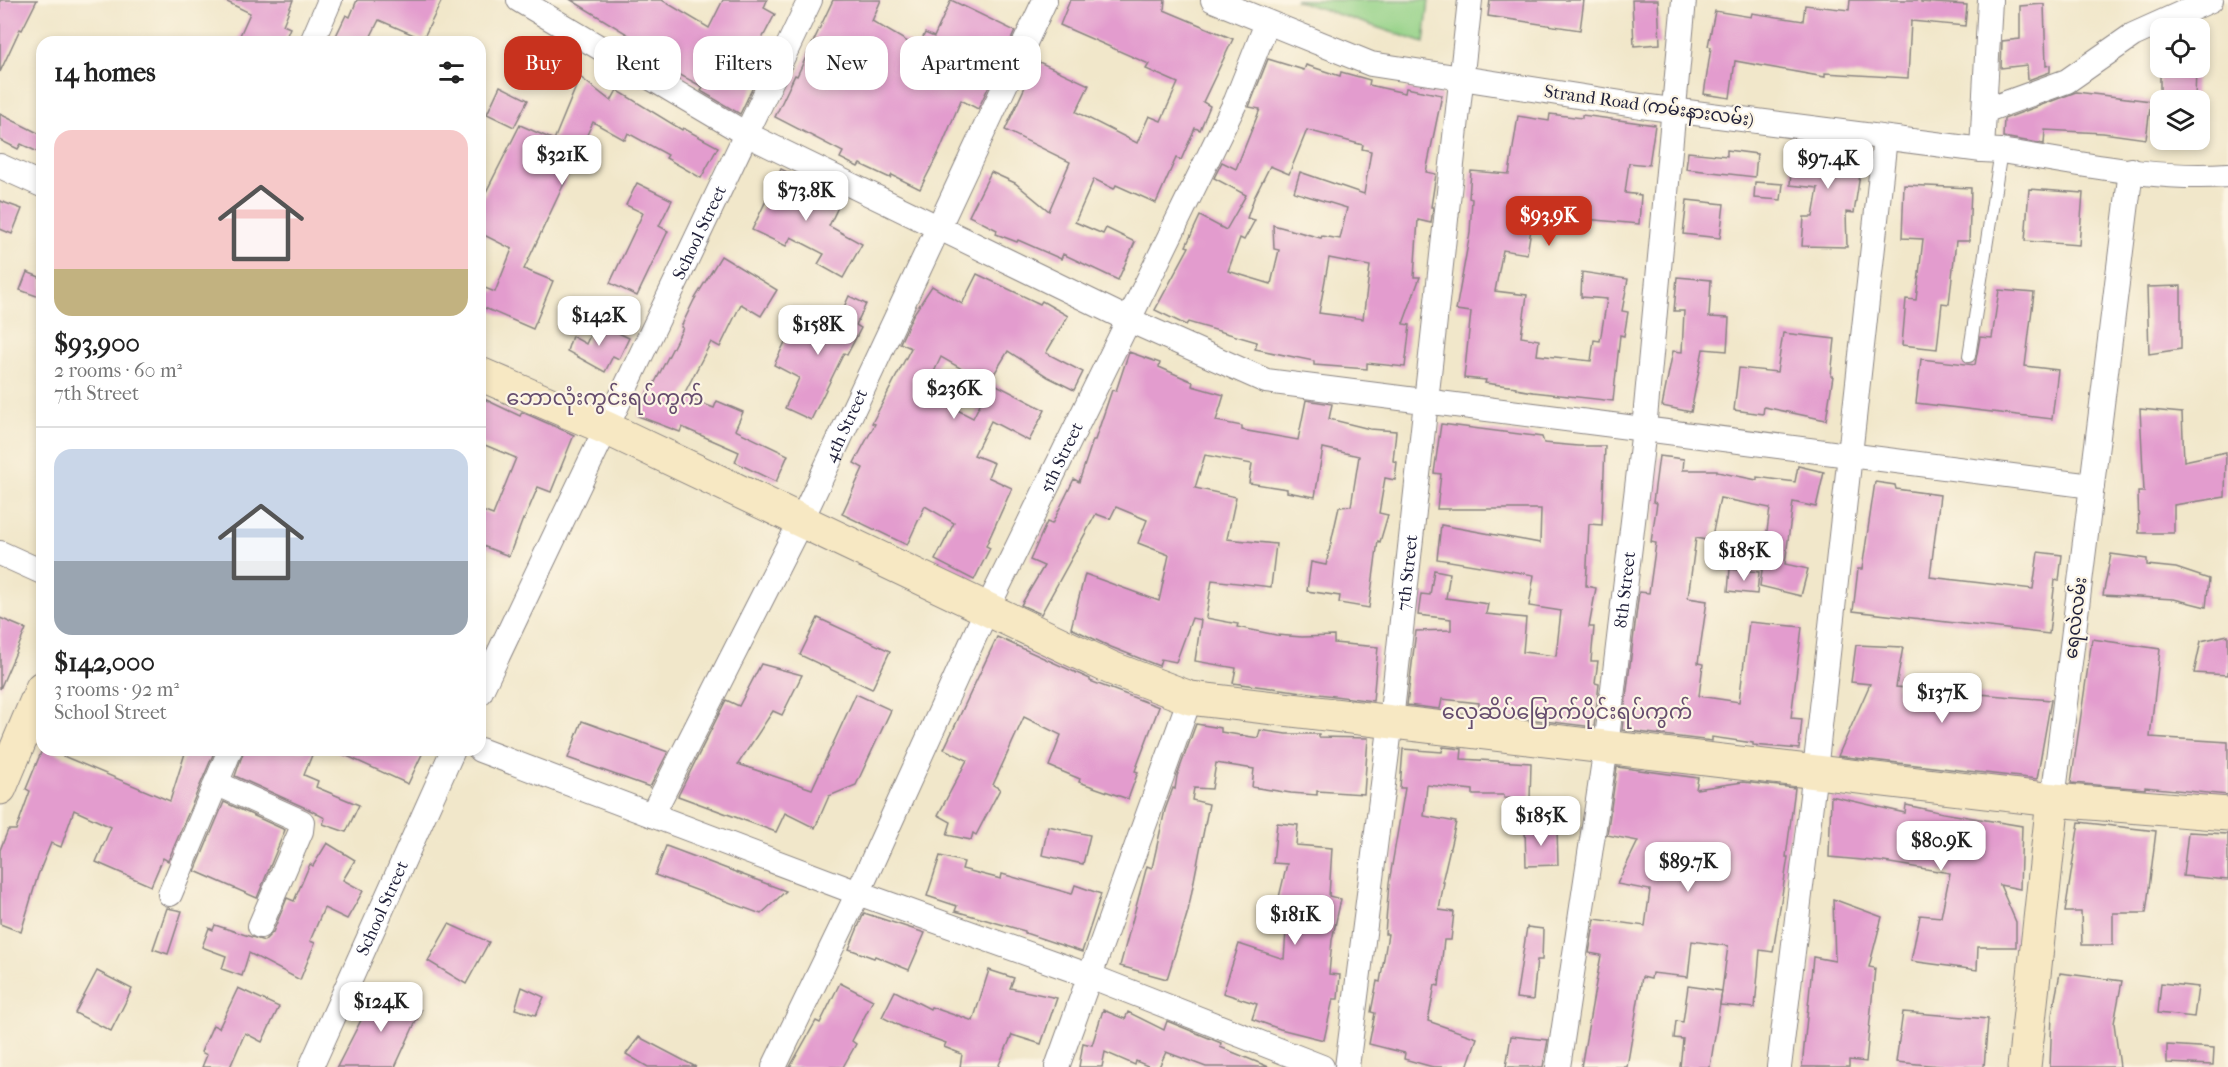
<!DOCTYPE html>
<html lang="en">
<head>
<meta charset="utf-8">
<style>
	:root { --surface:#fff; --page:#f2f2f2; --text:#222; --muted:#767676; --line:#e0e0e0; --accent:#c8321e }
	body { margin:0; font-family:"IM FELL French Canon","Noto Sans Myanmar",serif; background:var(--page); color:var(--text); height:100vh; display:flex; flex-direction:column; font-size:22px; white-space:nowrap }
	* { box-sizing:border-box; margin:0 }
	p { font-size:20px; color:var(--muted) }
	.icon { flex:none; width:33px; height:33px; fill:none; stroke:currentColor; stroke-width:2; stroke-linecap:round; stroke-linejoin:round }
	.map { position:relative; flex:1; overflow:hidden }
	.panel { position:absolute; left:36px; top:36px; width:450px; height:720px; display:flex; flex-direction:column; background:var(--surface); border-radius:18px; box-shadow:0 3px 9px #0003 }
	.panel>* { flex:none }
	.guide { position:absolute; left:504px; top:36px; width:570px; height:54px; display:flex; gap:12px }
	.controls { position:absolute; left:2150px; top:18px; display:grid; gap:12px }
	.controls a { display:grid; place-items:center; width:60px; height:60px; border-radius:12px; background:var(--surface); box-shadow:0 3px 9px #0003; font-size:30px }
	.price { position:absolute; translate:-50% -51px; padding:0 14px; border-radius:12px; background:#fff; color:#222; font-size:20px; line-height:39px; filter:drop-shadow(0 2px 3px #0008) }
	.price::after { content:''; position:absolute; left:50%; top:36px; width:18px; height:14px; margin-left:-9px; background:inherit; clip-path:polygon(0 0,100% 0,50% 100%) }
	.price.current { background:var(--accent); color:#fff }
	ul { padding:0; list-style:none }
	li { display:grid; align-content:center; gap:12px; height:318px; padding:0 18px }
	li+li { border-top:2px solid var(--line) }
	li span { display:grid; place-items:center; height:186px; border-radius:18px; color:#555 }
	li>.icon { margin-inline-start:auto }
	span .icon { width:108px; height:108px; fill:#fffc; stroke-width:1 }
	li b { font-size:26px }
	h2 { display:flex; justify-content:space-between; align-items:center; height:72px; padding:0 18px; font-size:26px }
	.chip { padding:0 21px; border-radius:18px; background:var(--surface); box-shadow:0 3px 9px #0003; font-size:21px; line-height:54px }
	.chip.current { background:var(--accent); color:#fff }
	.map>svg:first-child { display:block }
</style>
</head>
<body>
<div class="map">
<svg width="2228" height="1067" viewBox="0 0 2228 1067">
	<rect width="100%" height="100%" fill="#fcf5e5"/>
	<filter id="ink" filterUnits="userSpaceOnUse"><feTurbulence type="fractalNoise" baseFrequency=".0167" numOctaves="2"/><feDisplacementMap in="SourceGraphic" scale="12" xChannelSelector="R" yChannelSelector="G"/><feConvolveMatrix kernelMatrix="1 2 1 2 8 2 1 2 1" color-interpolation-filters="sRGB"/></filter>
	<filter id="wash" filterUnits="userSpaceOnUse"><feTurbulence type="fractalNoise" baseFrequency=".008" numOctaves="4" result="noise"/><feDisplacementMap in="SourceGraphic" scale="24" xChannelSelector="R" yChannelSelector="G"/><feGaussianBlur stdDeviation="1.35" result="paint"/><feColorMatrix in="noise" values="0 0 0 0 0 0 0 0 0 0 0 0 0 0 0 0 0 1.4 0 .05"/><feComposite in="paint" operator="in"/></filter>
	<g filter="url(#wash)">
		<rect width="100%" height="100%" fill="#f1e7ca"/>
		<!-- green -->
		<path fill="#95d288" stroke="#5c7a62" stroke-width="1.5" d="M1295,0H1429L1424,43Z"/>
		<g id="blocks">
			<!-- building -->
			<g fill="#e39cce" fill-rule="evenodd">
				<path d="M0,0H37L22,30L20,29L0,72Z"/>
				<path d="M223,0H293L283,25L290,28L284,42H237L250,13Z"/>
				<path d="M357,0H442L423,39L379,20L368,42H333L346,15L350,17Z"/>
				<path d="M571,0H662L709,28L723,0H767L764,8L775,14L750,62L762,68L740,114L701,91L703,87L669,69L671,66L640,48L642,43Z"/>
				<path d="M833,0H881L872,21L918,48L925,33L934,37L951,0L1015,31L978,109L961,100L940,150L920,189L892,175L890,178L860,164L858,167L840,158L843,152L775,117L795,75L797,76Z"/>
				<path d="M1070,0H1165L1164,10L1233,39L1203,102L1210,106L1200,130L1195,128L1181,160L1176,158L1156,203L1116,185L1114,189L1094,179L1075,222L1103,234L1106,228L1135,242L1118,280L1063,254L1061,259L1018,240L1017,242L996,234L997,230L969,216L991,172L1015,183L1049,211L1070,162L1005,130L1037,61L1089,85L1076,112L1137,143L1149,116L1161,121L1178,83L1146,69L1149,64L1060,25Z"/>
				<path d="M1490,0H1584L1580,30L1488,16Z"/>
				<path d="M1632,0H1658L1660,44L1634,46Z"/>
				<path d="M1850,0H1921V2L1967,5L1965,26L1911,21L1908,78L1825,73V77L1735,61L1730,98L1704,94L1711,47L1708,46L1715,11L1751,17L1752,13L1803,21L1805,5L1849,10Z"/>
				<path d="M2044,4L2046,66L2050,65V72L2028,80L2027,65L2001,68L2002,41L2020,39V6Z"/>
				<path d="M1268,59L1304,70L1306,65L1340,76L1341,72L1370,80L1369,85L1405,93L1406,88L1442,95L1426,172L1436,174L1431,207H1433L1432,216L1431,223L1418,220L1414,277H1420L1403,324L1410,325L1405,367L1367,363V369L1314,365V361L1255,349L1257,342L1188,322L1186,325L1155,310L1189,247L1186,246L1200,216L1226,230L1246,195L1214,178L1222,162L1236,169L1260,109L1249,107ZM1307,130L1363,145L1362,149L1371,151L1364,194L1300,172L1294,192L1347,208L1340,239L1322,236L1321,238L1273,225L1274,249L1279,250L1271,284L1228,271L1240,238L1244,240L1255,220L1247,218L1254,198L1270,166L1289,174ZM1329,258L1370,266L1363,319L1319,313Z"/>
				<path d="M2160,68H2196L2195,100H2160Z"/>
				<path d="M580,77L611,101L617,90L682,130L683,128L718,147L701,178L666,158L668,155L628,133L625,140L593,122L524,269L553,281L533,329L480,306V286L495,292L512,249L480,233V204L520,125L554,140Z"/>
				<path d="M500,86L528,100L514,127L487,114Z"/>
				<path d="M2076,92L2151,101L2146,139L2103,133L2045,130L2044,144L2003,137L2004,119Z"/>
				<path d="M0,114L42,135V154L21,144L18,149L0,140Z"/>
				<path d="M1550,114L1582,118V115L1655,125L1649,165L1629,163L1625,193L1641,195L1639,224L1585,219L1584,226L1533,217L1527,254L1503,250L1495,291L1527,295L1521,337L1539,340L1537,355L1591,361L1594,340L1600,341L1607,299L1581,297L1582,272L1628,279L1622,311L1628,312L1624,336L1620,335L1613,401L1533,392L1516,389V387L1485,383L1486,380L1464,378L1471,312L1456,310L1470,233L1472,199L1469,198L1471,171L1509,174L1518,116L1549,121Z"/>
				<path d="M1793,144L1825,146V144L1864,149L1854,213L1846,212L1847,247L1802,246L1804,217H1813L1818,188L1790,185Z"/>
				<path d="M1727,150L1757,154L1755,177L1686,169L1688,152L1727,156Z"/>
				<path d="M781,169L815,186L812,192L839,205L829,226L862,244L843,278L818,264L824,254L791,237L786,246L752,230Z"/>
				<path d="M1755,182L1783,184L1781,200L1754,198Z"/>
				<path d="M637,183L672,200L659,226L668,231L637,296L610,283L643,213L626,205Z"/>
				<path d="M1904,185L1971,188L1969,241H1956L1949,304L1942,303L1937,349L1902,345L1906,299L1916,300L1923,239L1902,238Z"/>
				<path d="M2029,189L2083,193L2079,245L2025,241Z"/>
				<path d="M1687,200L1724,204L1720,238L1683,234Z"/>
				<path d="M0,201L22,209L12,234L0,229Z"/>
				<path d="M721,256L777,290L761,316L741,304L720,347L711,342L683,396L714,408L717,401L743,412L735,430L788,455L776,482L735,462L739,452L682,427L680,432L638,416L651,383L654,384L683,328L681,327L694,300Z"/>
				<path d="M27,272L42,278V298L20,290Z"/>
				<path d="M977,274L1040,304L1042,301L1068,316L1046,353L1083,372L1074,390L1048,377L1008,351L988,384L941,357L924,393L973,418L991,382L1045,410L1029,441L991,421L974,455L994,463L988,477L1012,488L986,546L990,548L974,580L935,560L954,523L925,506L907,545L842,514L863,468L854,463L875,424L872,423L911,348L900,343L913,315L932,286L962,304Z"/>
				<path d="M1677,277L1711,280L1709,317L1729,318L1727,351L1703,349L1691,412L1662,406L1673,351L1682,352L1684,311H1674Z"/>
				<path d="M2181,286V349L2149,354L2147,287Z"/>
				<path d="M1999,290L2034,293L2025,366L2058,370L2052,419L1916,403L1921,359L1975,365L1980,337L1992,338Z"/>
				<path d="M849,296L866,304L856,325L861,328L847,355L844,353L811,420L785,408L799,378L774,365L787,338L789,339L803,316L826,330L834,314L840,316Z"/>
				<path d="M596,322L629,338L619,359L613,356L605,372L567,351L572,336L586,344Z"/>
				<path d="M1783,333L1835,339L1831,376H1833L1826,420L1764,407L1763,414L1734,410L1739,368L1777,372Z"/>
				<path d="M1129,352L1160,363L1159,367L1193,382L1192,386L1224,395L1216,421L1242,426V430L1298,440L1306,400L1332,404L1329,419L1370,429L1396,431L1393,461L1397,462L1395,480L1385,478L1379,513L1388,515L1380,542L1378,541L1369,608L1339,603L1340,596L1307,591L1311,562L1326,565L1339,507L1351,506L1359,456L1323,448L1315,497L1287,492V489L1249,483L1252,464L1205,455L1195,488L1236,497L1227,539L1276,544L1271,587L1212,580L1206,618L1238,624L1237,627L1276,635L1302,637L1334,636V643L1378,647L1373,701L1233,683L1236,668L1195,661L1201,620L1192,618L1176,662L1161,659L1159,666L1111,647L1071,628L1085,574L1159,601L1169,555L1138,543L1147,520L1116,507L1110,519L1096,514L1041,614L1021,605L1044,566L1030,560L1047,522L1052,524L1074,479L1079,482L1093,440H1095L1112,390L1116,391Z"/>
				<path d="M480,397L520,416L522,412L574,435L551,492L538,487L524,520L523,519L509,556L480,545V510L493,515L516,458L480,443Z"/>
				<path d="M2140,409L2182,413L2184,461L2226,452L2225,497L2174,505V533H2139L2138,492H2144Z"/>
				<path d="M1441,424L1542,437L1544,443L1578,446H1605L1602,525L1589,524L1586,586L1596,588L1589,627H1594L1591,661H1598L1595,683L1599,684L1594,727L1478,713L1479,703L1442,699L1440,709L1407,705L1416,631L1451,630V619L1418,615L1421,594L1430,595L1434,570L1450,573L1446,598L1488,604L1486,614L1526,618L1523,652L1556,656L1561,611L1529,606L1534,575L1437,559L1441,525L1540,543L1541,509H1437L1441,474L1434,473Z"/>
				<path d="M1659,456L1684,459L1683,470H1717V472L1757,480V477L1795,482L1798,466L1824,472L1816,507L1793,502L1785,564L1808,569L1801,596L1760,586L1770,508L1720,498L1711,541L1696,538L1688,598L1707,601L1698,663L1703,664L1699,696L1739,702L1749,622L1802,627L1791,718L1802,719L1799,749L1753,745V743L1712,737V741L1622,730L1639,592L1649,593L1656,543L1651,542L1657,503L1653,502Z"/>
				<path d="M1875,482L1895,485L1896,489L1940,495L1930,577L2033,589L2038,552L2062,555L2059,581L2055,580L2049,634L1853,611L1858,569H1862Z"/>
				<path d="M2111,554L2147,559V565L2176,568L2209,579L2206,607L2174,599L2103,595Z"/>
				<path d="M1730,569L1759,572L1757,594L1728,591Z"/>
				<path d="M0,618L26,629L0,689Z"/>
				<path d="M818,618L890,651L872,689L800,655Z"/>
				<path d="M2228,635V675L2194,673L2201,641Z"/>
				<path d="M997,637L1090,679V681L1159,707L1135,771L1138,772L1128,799L1079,782L1080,779L1049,766L1061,735L1024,717L993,785L1000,789L976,835L973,833L971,840L947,835L951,822L938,815L967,760L944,749Z"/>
				<path d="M2092,639L2160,649L2150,737L2228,742V795L2145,787V789L2071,783Z"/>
				<path d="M1856,645L1903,647L1896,687L2051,700L2037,779L1838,756L1870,684L1851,682Z"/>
				<path d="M761,664L802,675L782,715L773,711L738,764L812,789L856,694L891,710L856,785L829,796L815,828L785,813L776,832L678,796L726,700L739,706Z"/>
				<path d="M582,721L668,752L650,787L568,758Z"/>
				<path d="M1196,724L1221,728V732L1258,738L1260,730L1286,734H1319V737L1368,738L1364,794L1317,791V795L1291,793L1252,787L1254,769L1216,763L1212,789L1194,788L1192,800L1209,804L1188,911L1167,979L1120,966L1147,866L1152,868L1165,810L1173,788L1175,789L1177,776Z"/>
				<path d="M1443,747L1462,749L1461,759L1531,763L1530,799L1504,798V795H1473V790L1427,785L1424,816L1456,822L1442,882H1444L1439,910L1454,912L1451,940H1444L1439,986L1435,985L1428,1021L1477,1038L1467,1067H1433L1404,1059L1405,1053L1369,1044L1375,1013L1371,1012L1377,981L1380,982L1388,934H1385L1389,883L1405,788H1400L1403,749L1442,752Z"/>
				<path d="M42,750H49L170,801L186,750H215L168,861L163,858L151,886L96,862L111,827L74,810L61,847L51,843L38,875L21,932L0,924V850L8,830H16L30,791L26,789Z"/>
				<path d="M244,750H314L304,775L318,781L316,787L359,805L346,832L323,824L325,818L308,809L235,776Z"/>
				<path d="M334,750H424L408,784Z"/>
				<path d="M1617,767L1698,778L1696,789L1743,782L1795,788L1786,857H1788L1773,952L1760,950L1755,1008L1720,1005L1728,946L1692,941L1688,977L1652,973L1651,979L1642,977L1627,1067H1581L1601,955L1589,953L1595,919L1645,926L1650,890L1617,884L1638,841L1607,835Z"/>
				<path d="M1831,796L1905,813L1906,805L1943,813L2022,826L2020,889L2000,885L2016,922V947H1978L1977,970L1911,961L1920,915L1941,917L1950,873L1884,862L1829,857Z"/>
				<path d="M224,802L285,830L257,898L195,871Z"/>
				<path d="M2079,822L2156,831L2146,913H2113V945H2082L2081,912H2065Z"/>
				<path d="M1277,823L1298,825L1296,845L1332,848L1329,896L1341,899L1332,940L1329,974L1340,975L1338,999H1333L1324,1040L1280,1029L1252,1019L1257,1004L1223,993L1239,944L1284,959L1287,917L1275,914L1287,864L1273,863Z"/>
				<path d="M1048,826L1090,835L1083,864L1042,855Z"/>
				<path d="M1525,828H1557L1558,865L1526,866Z"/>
				<path d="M2188,832L2228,834V880L2183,876Z"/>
				<path d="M327,843L355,860L343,880L363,891L347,919L324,908L310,941L315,943L300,980L249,953L242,976L222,969L226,956L202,947L209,928L213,930L215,925L264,941L273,932L287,898L294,901L310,864L313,866Z"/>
				<path d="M666,846L786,891L761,914L655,875Z"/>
				<path d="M940,856L964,862L962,869L1001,879L1002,874L1072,894L1075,885L1101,894L1082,952L1025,933V931L955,911L957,906L927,896Z"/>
				<path d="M1833,899L1882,917L1869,967L1875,968L1866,1062L1849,1060V1067H1802L1813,957L1835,961Z"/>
				<path d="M167,908L182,911L168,954L153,949Z"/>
				<path d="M864,913L925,933L909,970L875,956L874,958L849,949Z"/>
				<path d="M449,924L489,942L466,984L428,961Z"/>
				<path d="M1527,927L1543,929L1542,960H1537L1533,1000L1516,998Z"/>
				<path d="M989,970L1014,978L1010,988L1057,998L1041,1044L1012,1035L998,1067H960L962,1054L944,1047L946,1043L902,1027L882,1017L895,991L930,1009L931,1007L957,1016V1015L973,1021Z"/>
				<path d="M97,971L132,989L111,1031L75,1013Z"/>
				<path d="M2060,973L2122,981L2114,1023L2120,1067H2050L2052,1015Z"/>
				<path d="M840,983L873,1000L852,1041L856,1044L843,1067H790L816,1021L820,1023Z"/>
				<path d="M2161,983L2198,987L2194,1017L2158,1013Z"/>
				<path d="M1688,986L1722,991L1710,1067H1680L1683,1039L1674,1038L1676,1021L1683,1022Z"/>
				<path d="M522,987L544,997L536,1015L515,1009Z"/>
				<path d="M238,988L279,1007L262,1042L245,1033L230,1067H202L207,1055L201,1052L213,1025L219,1028Z"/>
				<path d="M377,989L421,1010L395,1067H337Z"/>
				<path d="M1103,1010L1125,1019L1128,1012L1164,1030L1167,1021L1221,1043L1220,1047L1269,1067H1206L1166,1052L1159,1067H1150L1136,1061L1135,1065L1105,1052L1102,1067H1079L1083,1043L1092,1045Z"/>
				<path d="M1903,1012L1988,1019L1984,1067H1950L1896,1062Z"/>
				<path d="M1511,1036L1548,1040L1543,1067H1506Z"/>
				<path d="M639,1037L696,1067H648L626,1054Z"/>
				<path d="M2167,1045L2214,1048L2213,1065L2167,1063Z"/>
			</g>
		</g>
	</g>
	<g filter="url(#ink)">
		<use href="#blocks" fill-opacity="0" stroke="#8a8482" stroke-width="1.5"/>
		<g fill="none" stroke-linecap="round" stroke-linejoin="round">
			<!-- lane casing -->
			<g stroke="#8a8482" stroke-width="14">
				<path id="lane" d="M1969,356L2001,151"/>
			</g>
			<!-- street casing -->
			<g stroke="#8a8482" stroke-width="26">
				<g id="street">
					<path d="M519,0L746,134L1129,320L1266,381L2092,486"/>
					<path d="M1213,0L1371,64L1641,106L1982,150L2001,151C2072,162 2157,181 2228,175"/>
					<path d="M312,42L330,0"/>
					<path d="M1984,111L2067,81L2133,35L2211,0"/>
					<path d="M1982,150L1990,0"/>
					<path d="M0,166L42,185"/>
					<path d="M0,553L42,572"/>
					<path id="s1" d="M480,693L810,0"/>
					<path d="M480,750L858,893L1090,976L1322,1067"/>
					<path d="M216,783L302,822L301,831L260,926"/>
					<path d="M2053,800L2131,170"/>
					<path id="s2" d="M652,815L801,521L1045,0"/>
					<path d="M170,894L230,750"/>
					<path id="s3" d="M311,1067L453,750"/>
					<path id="s4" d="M774,1067L858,893L987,609L1236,101L1267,23"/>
					<path d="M1057,1067L1190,698"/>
					<path id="s5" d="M1347,1067L1391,721L1470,0"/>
					<path id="s6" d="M1558,1067L1606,747L1644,429L1684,0"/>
					<path d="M1779,1067L1815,771L1885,138"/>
				</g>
			</g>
			<!-- secondary casing -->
			<g stroke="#8a8482" stroke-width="35">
				<g id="secondary">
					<path d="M480,374L606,428L1111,668L1190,698L2053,800L2228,814"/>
					<path d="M0,788L42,688"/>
					<path d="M2024,1067L2053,800"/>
				</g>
			</g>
			<!-- lane -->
			<use href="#lane" stroke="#fff" stroke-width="12"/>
			<!-- street -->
			<use href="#street" stroke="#fff" stroke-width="24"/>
			<!-- secondary -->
			<use href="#secondary" stroke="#f7e8c3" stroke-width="33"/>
		</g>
	</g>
	<g text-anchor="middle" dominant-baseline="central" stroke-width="4.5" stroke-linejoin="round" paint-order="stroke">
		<!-- street labels -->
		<g font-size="18" fill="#22223b" stroke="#fcf5e5">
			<text transform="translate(1649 106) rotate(8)">Strand Road (ကမ်းနားလမ်း)</text>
			<text stroke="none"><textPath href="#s1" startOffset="510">School Street</textPath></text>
			<text stroke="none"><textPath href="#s2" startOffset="435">4th Street</textPath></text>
			<text stroke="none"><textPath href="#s4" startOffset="674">5th Street</textPath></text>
			<text stroke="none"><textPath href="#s5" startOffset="498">7th Street</textPath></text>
			<text stroke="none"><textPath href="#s6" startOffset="482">8th Street</textPath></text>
			<text transform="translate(2076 618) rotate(-83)">ရေလဲလမ်း</text>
			<text stroke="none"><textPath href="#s3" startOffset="174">School Street</textPath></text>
		</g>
		<!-- quarter labels -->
		<g font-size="21" fill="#664d6e" stroke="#fcf5e5">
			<text x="605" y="398">ဘောလုံးကွင်းရပ်ကွက်</text>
			<text x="1567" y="712">လှေဆိပ်မြောက်ပိုင်းရပ်ကွက်</text>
		</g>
	</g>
</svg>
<div class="controls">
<a><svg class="icon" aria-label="locate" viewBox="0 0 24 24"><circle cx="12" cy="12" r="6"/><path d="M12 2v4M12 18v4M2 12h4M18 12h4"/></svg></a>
<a><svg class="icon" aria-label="layers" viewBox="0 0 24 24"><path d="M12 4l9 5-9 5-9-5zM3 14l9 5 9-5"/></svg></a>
</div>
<b class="price" style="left:562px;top:186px">$321K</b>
<b class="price" style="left:1828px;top:190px">$97.4K</b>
<b class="price" style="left:806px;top:222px">$73.8K</b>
<b class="price current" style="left:1549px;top:247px">$93.9K</b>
<b class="price" style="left:599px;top:347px">$142K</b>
<b class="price" style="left:818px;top:356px">$158K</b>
<b class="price" style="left:954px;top:420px">$236K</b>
<b class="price" style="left:1744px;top:582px">$185K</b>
<b class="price" style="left:1942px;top:724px">$137K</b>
<b class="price" style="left:1541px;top:847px">$185K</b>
<b class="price" style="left:1941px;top:872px">$80.9K</b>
<b class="price" style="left:1688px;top:893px">$89.7K</b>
<b class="price" style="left:1295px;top:946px">$181K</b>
<b class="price" style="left:381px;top:1033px">$124K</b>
<div class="guide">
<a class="chip current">Buy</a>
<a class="chip">Rent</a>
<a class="chip">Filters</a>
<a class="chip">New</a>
<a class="chip">Apartment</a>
</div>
<section class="panel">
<h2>14 homes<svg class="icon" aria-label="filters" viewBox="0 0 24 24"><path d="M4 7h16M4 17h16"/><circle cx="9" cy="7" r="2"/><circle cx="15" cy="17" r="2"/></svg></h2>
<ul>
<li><span style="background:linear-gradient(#f6c9c9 75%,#c2b280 0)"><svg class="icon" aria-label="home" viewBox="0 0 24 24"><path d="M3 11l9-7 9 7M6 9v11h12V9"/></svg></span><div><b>$93,900</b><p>2 rooms · 60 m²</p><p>7th Street</p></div></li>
<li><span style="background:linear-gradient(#c9d6e8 60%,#9aa5b1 0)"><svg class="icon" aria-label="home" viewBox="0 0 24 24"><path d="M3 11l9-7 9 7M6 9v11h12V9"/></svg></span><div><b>$142,000</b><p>3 rooms · 92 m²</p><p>School Street</p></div></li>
</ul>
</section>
</div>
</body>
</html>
